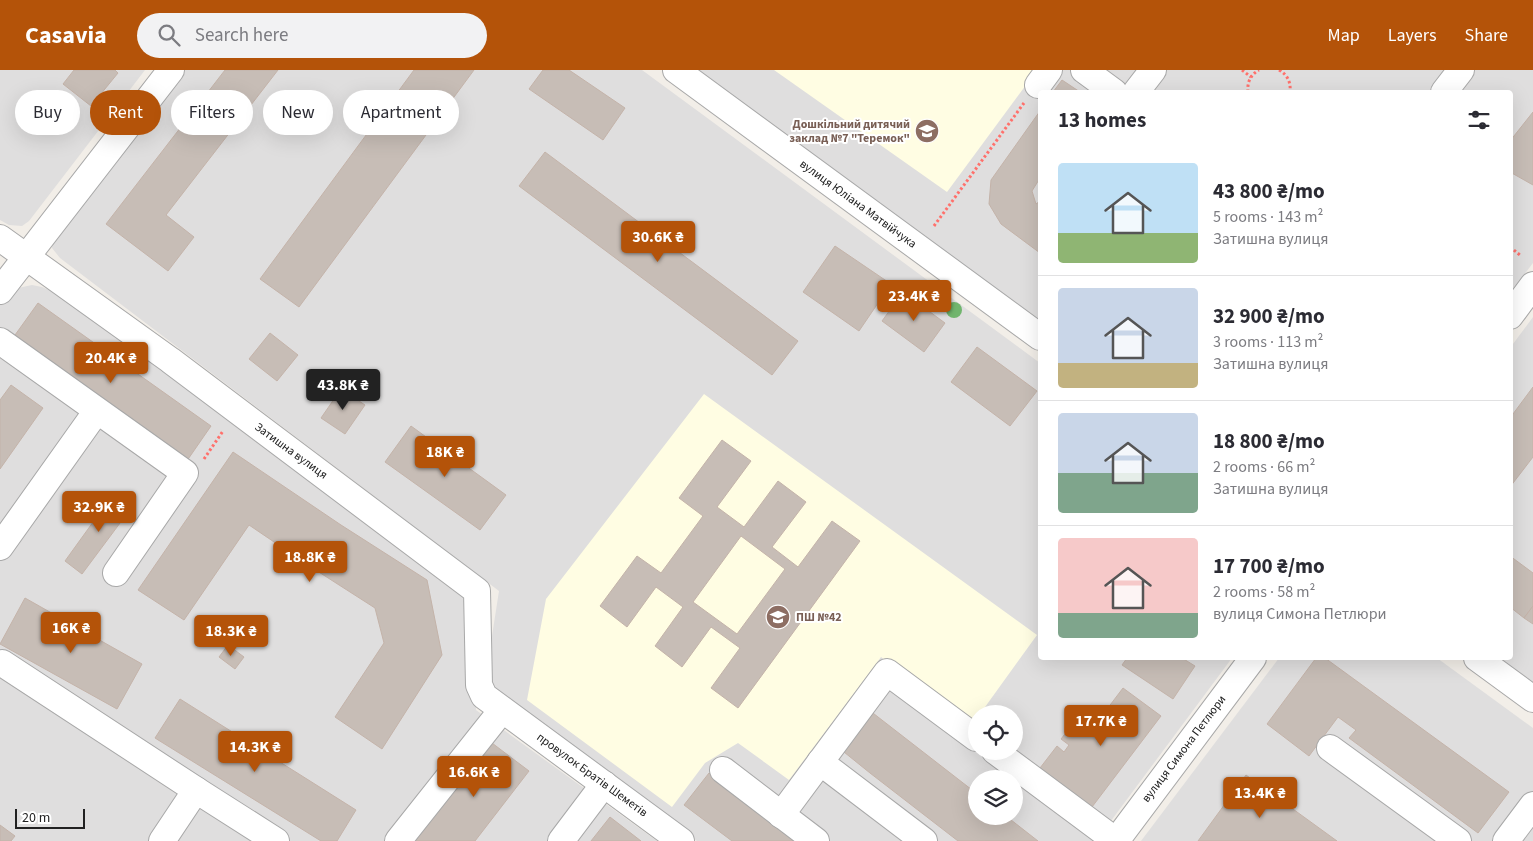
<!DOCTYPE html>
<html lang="en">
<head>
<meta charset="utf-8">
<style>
	:root { --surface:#fff; --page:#f2f2f3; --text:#2b2b33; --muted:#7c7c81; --line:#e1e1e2; --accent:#b45309 }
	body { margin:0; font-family:"Source Sans 3",sans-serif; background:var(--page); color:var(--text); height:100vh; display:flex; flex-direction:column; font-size:19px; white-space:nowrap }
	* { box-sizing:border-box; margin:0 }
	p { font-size:16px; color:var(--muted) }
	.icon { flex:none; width:28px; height:28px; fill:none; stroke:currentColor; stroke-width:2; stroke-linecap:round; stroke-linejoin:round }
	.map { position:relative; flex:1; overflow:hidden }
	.drawer { position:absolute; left:1038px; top:20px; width:475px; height:570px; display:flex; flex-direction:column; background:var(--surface); border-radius:5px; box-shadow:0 5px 20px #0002 }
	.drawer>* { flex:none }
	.hud { position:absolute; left:15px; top:20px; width:475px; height:45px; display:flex; gap:10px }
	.buttons { position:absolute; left:968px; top:635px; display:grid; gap:10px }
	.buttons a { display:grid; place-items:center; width:55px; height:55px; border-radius:50%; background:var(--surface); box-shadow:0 5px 20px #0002; font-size:25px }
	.scale { position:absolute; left:15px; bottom:12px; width:70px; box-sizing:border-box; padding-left:5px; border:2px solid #212121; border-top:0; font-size:14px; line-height:18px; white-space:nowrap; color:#212121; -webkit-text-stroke:4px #fff; paint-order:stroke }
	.price { position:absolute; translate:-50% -42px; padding:0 11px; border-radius:5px; background:var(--accent); color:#fff; font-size:16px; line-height:32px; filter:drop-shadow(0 1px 2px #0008) }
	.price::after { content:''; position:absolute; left:50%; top:30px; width:15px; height:11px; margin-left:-8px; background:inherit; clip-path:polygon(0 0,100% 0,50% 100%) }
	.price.on { background:#222; color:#fff }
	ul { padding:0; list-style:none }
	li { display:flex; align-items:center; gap:15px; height:125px; padding:0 20px }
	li+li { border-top:1px solid var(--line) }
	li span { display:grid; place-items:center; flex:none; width:140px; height:100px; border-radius:5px; color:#555 }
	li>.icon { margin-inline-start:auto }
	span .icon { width:60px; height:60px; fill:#fffc; stroke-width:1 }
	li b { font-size:21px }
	h2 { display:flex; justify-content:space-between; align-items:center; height:60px; padding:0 20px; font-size:21px }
	.chip { padding:0 18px; border-radius:22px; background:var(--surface); box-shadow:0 5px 20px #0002; font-size:18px; line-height:45px }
	.chip.on { background:var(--accent); color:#fff }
	header { display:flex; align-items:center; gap:30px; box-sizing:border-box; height:70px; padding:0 25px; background:var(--accent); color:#fff }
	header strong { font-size:24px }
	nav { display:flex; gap:28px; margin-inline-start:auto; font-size:18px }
	.search { width:350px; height:45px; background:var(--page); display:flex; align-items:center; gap:12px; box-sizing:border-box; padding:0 18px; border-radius:28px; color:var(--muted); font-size:19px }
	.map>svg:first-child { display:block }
</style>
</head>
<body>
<header>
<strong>Casavia</strong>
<div class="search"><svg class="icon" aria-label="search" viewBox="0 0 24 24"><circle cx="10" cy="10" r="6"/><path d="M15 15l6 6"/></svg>Search here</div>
<nav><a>Map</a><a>Layers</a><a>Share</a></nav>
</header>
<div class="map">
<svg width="1533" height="771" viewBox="0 0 1533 771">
	<rect width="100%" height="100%" fill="#f2eee8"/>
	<!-- residential -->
	<g fill="#dfdede" fill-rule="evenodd">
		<path d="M0,0H145L29,151L22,156L9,155L0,150Z"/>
		<path d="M184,0H642L1040,293V588H1232L1096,771H697L485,611L499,521L60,188L52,178L53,171ZM976,644H1014V681H976ZM976,709H1014V746H976Z"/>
		<path d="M695,0H1533V193L1510,223V22H1040V250Z"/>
		<path d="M32,215L42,217L56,223L467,525L476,640L657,771H0V234L7,225L18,218Z"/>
		<path d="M1533,247V615L1496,588H1510V278Z"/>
		<path d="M1279,588H1437L1533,658V771H1141Z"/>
	</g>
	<!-- education -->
	<g fill="#fffde3">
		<path d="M774,0H1037L947,122Z"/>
		<path d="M704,324L1037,565L980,644H976V649L973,654L881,587L789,710L738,673L705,693L672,737L527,630L546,529Z"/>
	</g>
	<!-- building -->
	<g fill="#c7bdb6" stroke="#c4b3a9" fill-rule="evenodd">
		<path d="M74,0H115L118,3L91,36L63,14Z"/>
		<path d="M225,0H278L166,145L194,167L168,201L106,154Z"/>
		<path d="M414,0H474L299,237L260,209Z"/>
		<path d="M543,0H569L625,38L603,70L529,19Z"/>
		<path d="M1062,10L1080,22H1053Z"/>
		<path d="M1040,41V108L1032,121L1036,134L1040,131V183L1001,154L989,134L991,110Z"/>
		<path d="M1533,42V115L1510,102V71Z"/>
		<path d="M545,82L798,271L772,305L519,116Z"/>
		<path d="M835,176L891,214L859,261L803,222Z"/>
		<path d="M903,222L945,253L924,282L882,251Z"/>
		<path d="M38,233L211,356L184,395L10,272Z"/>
		<path d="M270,263L298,285L277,311L249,289Z"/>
		<path d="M977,277L1037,321L1010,356L951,312Z"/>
		<path d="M11,315L43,338L0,399V330Z"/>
		<path d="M1533,317V387L1510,417V348Z"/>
		<path d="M341,319L365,335L345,364L321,348Z"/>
		<path d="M411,356L506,425L480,460L385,392Z"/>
		<path d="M722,370L751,391L717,437L744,457L778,411L806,432L772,477L798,497L832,451L860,471L738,638L711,618L740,578L711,557L682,597L655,576L683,537L656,517L627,557L600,536L637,486L661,503L703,446L679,428ZM741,466L785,499L737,564L693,532Z"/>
		<path d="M233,382L341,455L427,510L442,585L382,679L335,647L384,573L375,538L311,497L249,455L184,550L138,520Z"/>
		<path d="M114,423L132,437L82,504L65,491Z"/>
		<path d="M1510,486L1533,503V536L1524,548L1510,537Z"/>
		<path d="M25,528L142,594L117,639L0,574Z"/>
		<path d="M1533,536V554L1524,548Z"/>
		<path d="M228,575L244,587L235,599L219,587Z"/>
		<path d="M1127,588H1182L1195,596L1173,629L1122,595Z"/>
		<path d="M1316,588H1325L1509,722L1478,763L1349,668L1356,660L1338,647L1309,686L1267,654Z"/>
		<path d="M1123,618L1161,646L1092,737L1040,698L1057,676L1064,682L1069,675L1061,669L1072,655L1080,661L1094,642L1101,647Z"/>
		<path d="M180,629L356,740L337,771H321L155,668Z"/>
		<path d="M869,640L976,723V746H1006L1038,771H958L870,703L839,678Z"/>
		<path d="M488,670L529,701L475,771H411Z"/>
		<path d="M709,703L799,771H732L684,735Z"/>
		<path d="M1246,705L1337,771H1198Z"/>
		<path d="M610,747L641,771H591Z"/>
		<path d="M0,755L15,766L11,771H0Z"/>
	</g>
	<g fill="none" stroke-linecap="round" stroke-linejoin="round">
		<!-- minor casing -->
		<g stroke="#a8a8a8" stroke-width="28">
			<g id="minor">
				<path d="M676,0L1040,267"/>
				<path d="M1084,0L1114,22"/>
				<path d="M1038,15L1049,0"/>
				<path d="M1136,22L1153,0"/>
				<path d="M1444,22L1461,0"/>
				<path d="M0,168L170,290L477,521L479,615L484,626L681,771"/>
				<path d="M0,221L171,0"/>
				<path d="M1510,246L1533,215"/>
				<path d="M0,271L185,403L116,503"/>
				<path d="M0,477L96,342"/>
				<path d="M1477,588L1533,629"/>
				<path d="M2,593L196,720"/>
				<path d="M1330,678L1458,771"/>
				<path d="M995,681L1116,771"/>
				<path d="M820,692L924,771"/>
				<path d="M723,700L816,771"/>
				<path d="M781,745L887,602L976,668"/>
				<path d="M162,771L196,720L276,771"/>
				<path d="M398,771L502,640"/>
				<path d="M561,771L604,714"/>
				<path d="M1116,771L1253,588"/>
				<path d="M1506,771L1533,735"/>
			</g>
		</g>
		<!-- path -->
		<g stroke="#ff706b" stroke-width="3" stroke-dasharray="2.5 2.5" stroke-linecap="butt">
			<path d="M1242,0L1251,7"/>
			<path d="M1279,0C1288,5 1291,13 1290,22"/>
			<path d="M1248,22C1247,13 1250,5 1259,0"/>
			<path d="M934,156L1024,33"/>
			<path d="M1510,177L1520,185"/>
			<path d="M204,389L223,361"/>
		</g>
		<!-- minor -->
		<use href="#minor" stroke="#fff" stroke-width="26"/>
	</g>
	<!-- trees -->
	<circle fill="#71b56d" cx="954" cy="240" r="8"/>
	<!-- icons -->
	<defs>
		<g id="school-disc" transform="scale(1.25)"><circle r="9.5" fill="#8d6e63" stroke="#fff"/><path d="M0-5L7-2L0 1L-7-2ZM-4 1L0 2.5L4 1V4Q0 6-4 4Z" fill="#fff"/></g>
	</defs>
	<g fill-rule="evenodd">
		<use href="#school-disc" x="927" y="61"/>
		<use href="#school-disc" x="778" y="547"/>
	</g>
	<g text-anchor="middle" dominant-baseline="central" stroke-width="4" stroke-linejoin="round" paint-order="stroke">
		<!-- education labels -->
		<g font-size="12" font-weight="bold" fill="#785e54" stroke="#fff" text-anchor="end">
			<text x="910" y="54">Дошкільний дитячий<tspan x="910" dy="14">заклад №7 "Теремок"</tspan></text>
			<text x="796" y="547" text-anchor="start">ПШ №42</text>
		</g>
		<!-- street labels -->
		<g font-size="12" fill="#212121" stroke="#fff">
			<text transform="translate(858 134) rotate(36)">вулиця Юліана Матвійчука</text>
			<text transform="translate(291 381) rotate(36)">Затишна вулиця</text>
			<text transform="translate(1184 679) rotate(-53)">вулиця Симона Петлюри</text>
			<text transform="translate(592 705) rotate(36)">провулок Братів Шеметів</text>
		</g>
	</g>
</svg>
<div class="buttons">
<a><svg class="icon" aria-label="locate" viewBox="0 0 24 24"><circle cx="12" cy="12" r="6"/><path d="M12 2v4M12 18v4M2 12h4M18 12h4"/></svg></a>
<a><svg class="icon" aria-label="layers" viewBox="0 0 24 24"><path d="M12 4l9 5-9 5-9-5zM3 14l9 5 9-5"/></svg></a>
</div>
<div class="scale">20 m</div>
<b class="price" style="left:658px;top:193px">30.6K ₴</b>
<b class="price" style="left:914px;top:252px">23.4K ₴</b>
<b class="price" style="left:111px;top:314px">20.4K ₴</b>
<b class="price on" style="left:343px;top:341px">43.8K ₴</b>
<b class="price" style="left:445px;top:408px">18K ₴</b>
<b class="price" style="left:99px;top:463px">32.9K ₴</b>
<b class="price" style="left:310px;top:513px">18.8K ₴</b>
<b class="price" style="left:71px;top:584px">16K ₴</b>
<b class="price" style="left:231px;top:587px">18.3K ₴</b>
<b class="price" style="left:1101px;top:677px">17.7K ₴</b>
<b class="price" style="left:255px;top:703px">14.3K ₴</b>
<b class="price" style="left:474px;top:728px">16.6K ₴</b>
<b class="price" style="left:1260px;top:749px">13.4K ₴</b>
<div class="hud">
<a class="chip">Buy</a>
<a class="chip on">Rent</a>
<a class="chip">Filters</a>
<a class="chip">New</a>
<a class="chip">Apartment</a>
</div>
<section class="drawer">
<h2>13 homes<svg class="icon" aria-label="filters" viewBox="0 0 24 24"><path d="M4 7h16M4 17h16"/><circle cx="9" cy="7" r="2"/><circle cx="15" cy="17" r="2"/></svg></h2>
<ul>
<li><span style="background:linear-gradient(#bfe0f5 70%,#8fb573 0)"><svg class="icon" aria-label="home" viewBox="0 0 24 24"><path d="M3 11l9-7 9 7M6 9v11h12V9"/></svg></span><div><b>43 800 ₴/mo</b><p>5 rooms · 143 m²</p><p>Затишна вулиця</p></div></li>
<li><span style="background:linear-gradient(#c9d6e8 75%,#c2b280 0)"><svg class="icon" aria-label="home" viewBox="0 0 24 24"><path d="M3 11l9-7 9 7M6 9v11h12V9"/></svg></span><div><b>32 900 ₴/mo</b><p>3 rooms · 113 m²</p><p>Затишна вулиця</p></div></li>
<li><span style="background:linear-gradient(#c9d6e8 60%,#7fa58c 0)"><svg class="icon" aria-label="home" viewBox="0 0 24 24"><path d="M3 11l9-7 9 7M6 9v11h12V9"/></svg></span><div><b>18 800 ₴/mo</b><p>2 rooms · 66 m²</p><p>Затишна вулиця</p></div></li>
<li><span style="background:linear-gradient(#f6c9c9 75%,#7fa58c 0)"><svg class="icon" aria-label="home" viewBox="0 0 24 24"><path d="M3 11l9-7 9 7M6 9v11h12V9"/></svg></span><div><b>17 700 ₴/mo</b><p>2 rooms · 58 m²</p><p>вулиця Симона Петлюри</p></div></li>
</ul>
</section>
</div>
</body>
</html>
